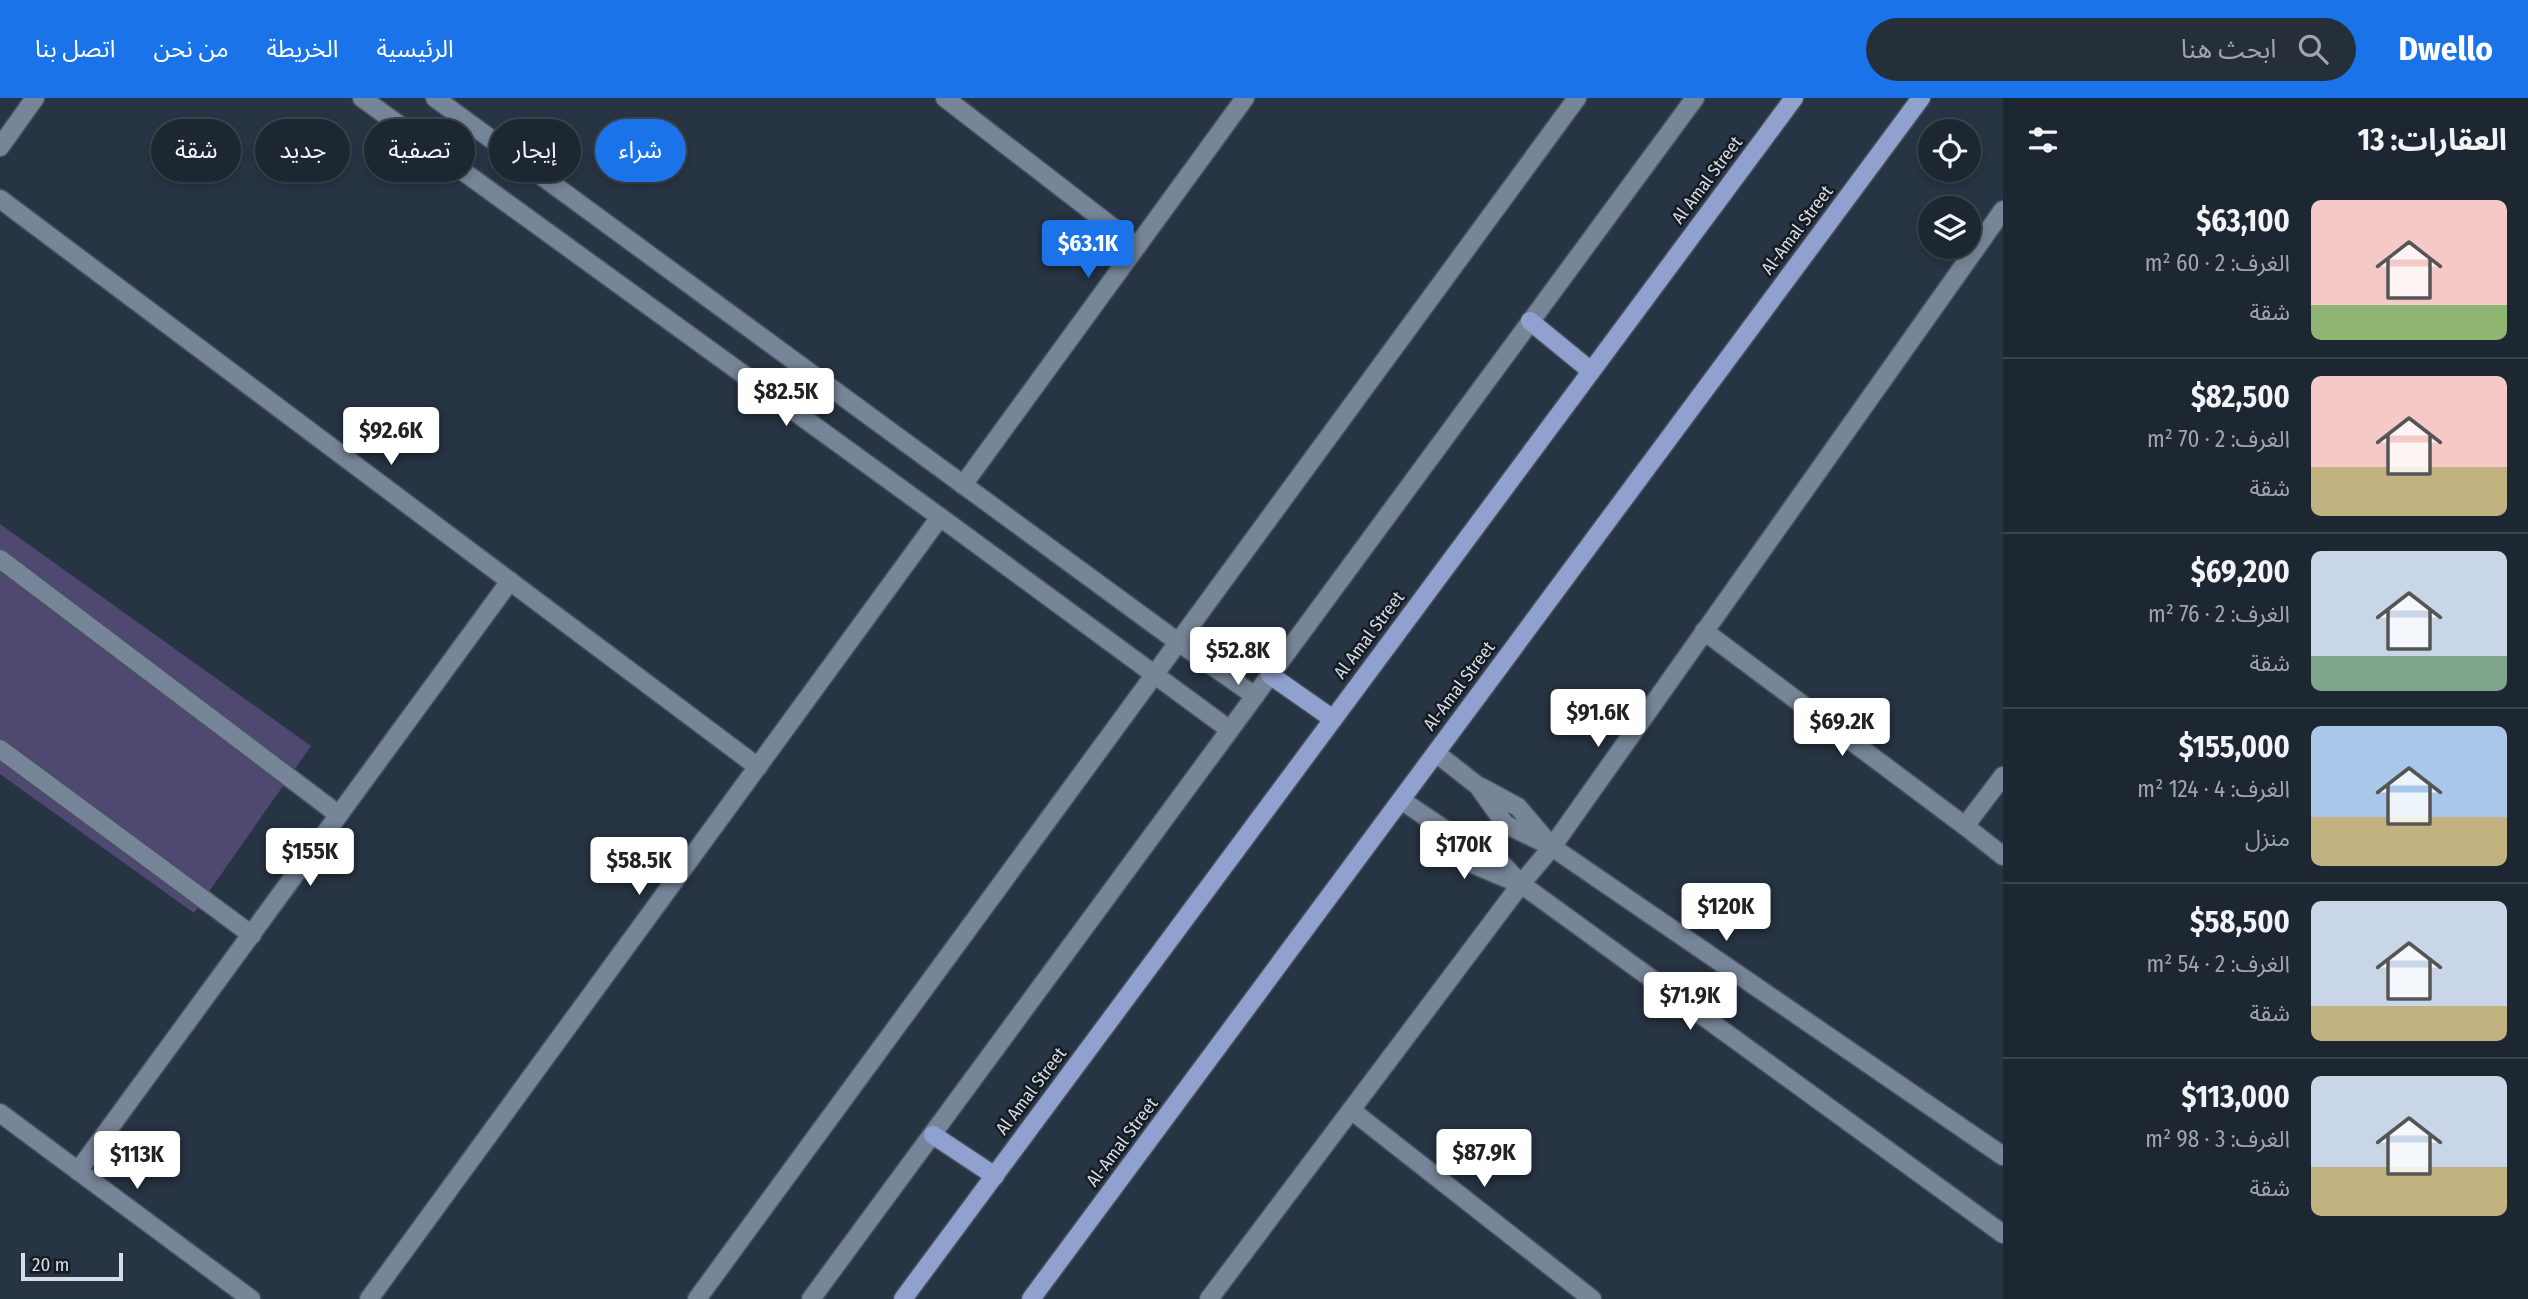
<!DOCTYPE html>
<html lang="ar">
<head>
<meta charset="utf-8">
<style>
	:root { --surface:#1d2732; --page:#252f3a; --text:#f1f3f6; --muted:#a0a5ac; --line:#3b444d; --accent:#1a73e8 }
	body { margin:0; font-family:"Fira Sans Condensed","Noto Sans Arabic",sans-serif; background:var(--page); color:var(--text); direction:rtl; height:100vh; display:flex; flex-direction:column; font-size:26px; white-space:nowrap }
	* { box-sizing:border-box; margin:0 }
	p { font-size:23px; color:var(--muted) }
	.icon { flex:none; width:38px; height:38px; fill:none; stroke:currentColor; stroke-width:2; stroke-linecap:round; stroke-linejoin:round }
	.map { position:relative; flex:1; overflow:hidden; direction:ltr }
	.sheet { display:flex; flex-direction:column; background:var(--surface); width:525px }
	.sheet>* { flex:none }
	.guide { position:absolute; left:21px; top:21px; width:665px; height:63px; direction:rtl; display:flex; gap:14px }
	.buttons { position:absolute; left:1918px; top:21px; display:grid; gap:14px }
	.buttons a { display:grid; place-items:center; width:63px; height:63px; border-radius:50%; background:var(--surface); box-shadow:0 4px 10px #0003,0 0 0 2px var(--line); font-size:35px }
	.scale { position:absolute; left:21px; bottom:18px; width:102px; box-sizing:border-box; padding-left:7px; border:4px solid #d5dde6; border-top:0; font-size:19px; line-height:24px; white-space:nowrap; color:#d5dde6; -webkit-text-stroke:5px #151b22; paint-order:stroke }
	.price { position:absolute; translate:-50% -60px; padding:0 16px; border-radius:7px; background:#fff; color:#222; font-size:23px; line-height:46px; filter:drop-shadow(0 2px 4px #0008) }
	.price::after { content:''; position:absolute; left:50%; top:42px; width:21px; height:16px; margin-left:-10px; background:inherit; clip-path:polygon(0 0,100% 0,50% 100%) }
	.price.selected { background:var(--accent); color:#fff }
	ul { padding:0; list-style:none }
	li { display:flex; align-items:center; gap:21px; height:175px; padding:0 21px }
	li+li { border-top:2px solid var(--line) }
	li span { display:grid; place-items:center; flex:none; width:196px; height:140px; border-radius:10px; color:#555 }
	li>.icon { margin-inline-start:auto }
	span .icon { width:84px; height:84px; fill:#fffc; stroke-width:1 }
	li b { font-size:30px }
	h2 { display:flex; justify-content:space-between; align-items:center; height:84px; padding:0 21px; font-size:30px }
	.tag { padding:0 24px; border-radius:32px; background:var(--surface); box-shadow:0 4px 10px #0003,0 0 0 2px var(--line); font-size:24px; line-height:63px }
	.tag.selected { background:var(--accent); color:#fff }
	header { display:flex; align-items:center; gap:42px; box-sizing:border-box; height:98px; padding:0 35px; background:var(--accent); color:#fff }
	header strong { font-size:33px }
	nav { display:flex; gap:38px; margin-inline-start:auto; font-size:24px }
	.search { width:490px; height:63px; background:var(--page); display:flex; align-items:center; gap:18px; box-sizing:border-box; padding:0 24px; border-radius:38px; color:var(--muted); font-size:26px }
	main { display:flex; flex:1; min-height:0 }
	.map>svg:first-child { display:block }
</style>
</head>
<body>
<header>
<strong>Dwello</strong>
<div class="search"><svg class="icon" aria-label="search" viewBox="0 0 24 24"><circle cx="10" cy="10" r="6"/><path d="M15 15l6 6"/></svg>ابحث هنا</div>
<nav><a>الرئيسية</a><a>الخريطة</a><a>من نحن</a><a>اتصل بنا</a></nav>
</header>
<main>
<section class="sheet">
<h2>العقارات: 13<svg class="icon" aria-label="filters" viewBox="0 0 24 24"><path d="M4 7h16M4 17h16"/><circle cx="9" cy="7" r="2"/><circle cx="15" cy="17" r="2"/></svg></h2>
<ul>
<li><span style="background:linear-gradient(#f6c9c9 75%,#8fb573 0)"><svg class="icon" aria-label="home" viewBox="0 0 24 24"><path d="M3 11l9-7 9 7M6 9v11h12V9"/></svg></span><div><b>$63,100</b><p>الغرف: 2 · 60 m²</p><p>شقة</p></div></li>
<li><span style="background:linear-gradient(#f6c9c9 65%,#c2b280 0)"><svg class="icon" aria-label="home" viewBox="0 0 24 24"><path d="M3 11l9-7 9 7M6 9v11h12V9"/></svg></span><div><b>$82,500</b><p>الغرف: 2 · 70 m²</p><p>شقة</p></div></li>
<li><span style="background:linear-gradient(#c9d6e8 75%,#7fa58c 0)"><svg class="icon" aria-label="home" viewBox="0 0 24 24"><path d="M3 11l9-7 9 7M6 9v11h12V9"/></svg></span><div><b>$69,200</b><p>الغرف: 2 · 76 m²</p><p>شقة</p></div></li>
<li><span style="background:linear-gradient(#a9c7e8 65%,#c2b280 0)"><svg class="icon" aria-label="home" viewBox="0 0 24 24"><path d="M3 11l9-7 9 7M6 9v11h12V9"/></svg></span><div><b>$155,000</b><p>الغرف: 4 · 124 m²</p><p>منزل</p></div></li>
<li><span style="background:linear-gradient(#c9d6e8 75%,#c2b280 0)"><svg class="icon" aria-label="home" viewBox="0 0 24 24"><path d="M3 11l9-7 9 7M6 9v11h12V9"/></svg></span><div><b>$58,500</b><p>الغرف: 2 · 54 m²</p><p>شقة</p></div></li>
<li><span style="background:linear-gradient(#c9d6e8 65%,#c2b280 0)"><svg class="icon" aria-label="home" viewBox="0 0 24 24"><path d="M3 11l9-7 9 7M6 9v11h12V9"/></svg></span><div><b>$113,000</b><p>الغرف: 3 · 98 m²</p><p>شقة</p></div></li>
</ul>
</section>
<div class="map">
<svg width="2003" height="1201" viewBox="0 0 2003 1201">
	<rect width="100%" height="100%" fill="#273443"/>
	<!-- green -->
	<path fill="#4f4972" d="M0,426L311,648L194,815L0,676Z"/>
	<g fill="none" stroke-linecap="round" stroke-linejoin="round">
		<!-- minor casing -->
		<g stroke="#47515e" stroke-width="21">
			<g id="minor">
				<path d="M362,0L940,419L1230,632"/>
				<path d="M435,0L1178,544L1255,598"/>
				<path d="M945,0L1137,148"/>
				<path d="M0,49L35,0"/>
				<path d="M0,101L758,669"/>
				<path d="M963,387L1245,0"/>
				<path d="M0,461L339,717"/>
				<path d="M1704,533L1965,728L2003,758"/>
				<path d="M0,651L252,837"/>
				<path d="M1436,655L1478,688L1505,726L1552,749L2003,1058"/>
				<path d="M1481,689L1518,709L1548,744"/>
				<path d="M1401,702L1444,731L1471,741L1488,751L1521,786L2003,1136"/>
				<path d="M1965,728L2003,678"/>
				<path d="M1447,733L1475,767L1515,784"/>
				<path d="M1351,1012L1592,1201"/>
				<path d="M0,1015L251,1201"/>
				<path d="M78,1073L510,483"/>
				<path d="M369,1201L940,419"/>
				<path d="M697,1201L1577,0"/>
				<path d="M811,1201L1695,0"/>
				<path d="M1209,1201L1521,786L1552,749L2003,112"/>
			</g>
		</g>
		<!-- major casing -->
		<g stroke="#47515e" stroke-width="21">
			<g id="major">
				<path d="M1530,223L1591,273"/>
				<path d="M1270,577L1333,621"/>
				<path d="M933,1037L995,1078"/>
				<path d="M903,1201L1794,0"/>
				<path d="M1031,1201L1921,0"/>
			</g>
		</g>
		<!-- minor -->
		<use href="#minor" stroke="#768597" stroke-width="18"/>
		<!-- major -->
		<use href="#major" stroke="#90a1d0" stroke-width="18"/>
	</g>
	<g text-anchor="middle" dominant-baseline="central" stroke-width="5" stroke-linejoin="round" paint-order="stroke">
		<!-- street labels -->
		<g font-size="18" fill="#d5dde6" stroke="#151b22">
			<text transform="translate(1707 82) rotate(-53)">Al Amal Street</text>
			<text transform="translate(1797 132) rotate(-53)">Al-Amal Street</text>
			<text transform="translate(1369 537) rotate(-53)">Al Amal Street</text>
			<text transform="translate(1459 588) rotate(-53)">Al-Amal Street</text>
			<text transform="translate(1031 993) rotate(-53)">Al Amal Street</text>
			<text transform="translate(1122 1044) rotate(-53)">Al-Amal Street</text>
		</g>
	</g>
</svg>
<div class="buttons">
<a><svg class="icon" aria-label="locate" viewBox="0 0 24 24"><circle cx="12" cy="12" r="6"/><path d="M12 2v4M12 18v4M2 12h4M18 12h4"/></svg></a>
<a><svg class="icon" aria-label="layers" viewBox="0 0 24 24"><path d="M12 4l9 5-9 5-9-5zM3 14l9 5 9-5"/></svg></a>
</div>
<div class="scale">20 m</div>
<b class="price selected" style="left:1088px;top:182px">$63.1K</b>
<b class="price" style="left:786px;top:330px">$82.5K</b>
<b class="price" style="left:391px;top:369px">$92.6K</b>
<b class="price" style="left:1238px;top:589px">$52.8K</b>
<b class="price" style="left:1598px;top:651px">$91.6K</b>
<b class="price" style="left:1842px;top:660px">$69.2K</b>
<b class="price" style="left:1464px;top:783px">$170K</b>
<b class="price" style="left:310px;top:790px">$155K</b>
<b class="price" style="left:639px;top:799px">$58.5K</b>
<b class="price" style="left:1726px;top:845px">$120K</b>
<b class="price" style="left:1690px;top:934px">$71.9K</b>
<b class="price" style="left:1484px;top:1091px">$87.9K</b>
<b class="price" style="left:137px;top:1093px">$113K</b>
<div class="guide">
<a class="tag selected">شراء</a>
<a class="tag">إيجار</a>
<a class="tag">تصفية</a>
<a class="tag">جديد</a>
<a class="tag">شقة</a>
</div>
</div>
</main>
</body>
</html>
